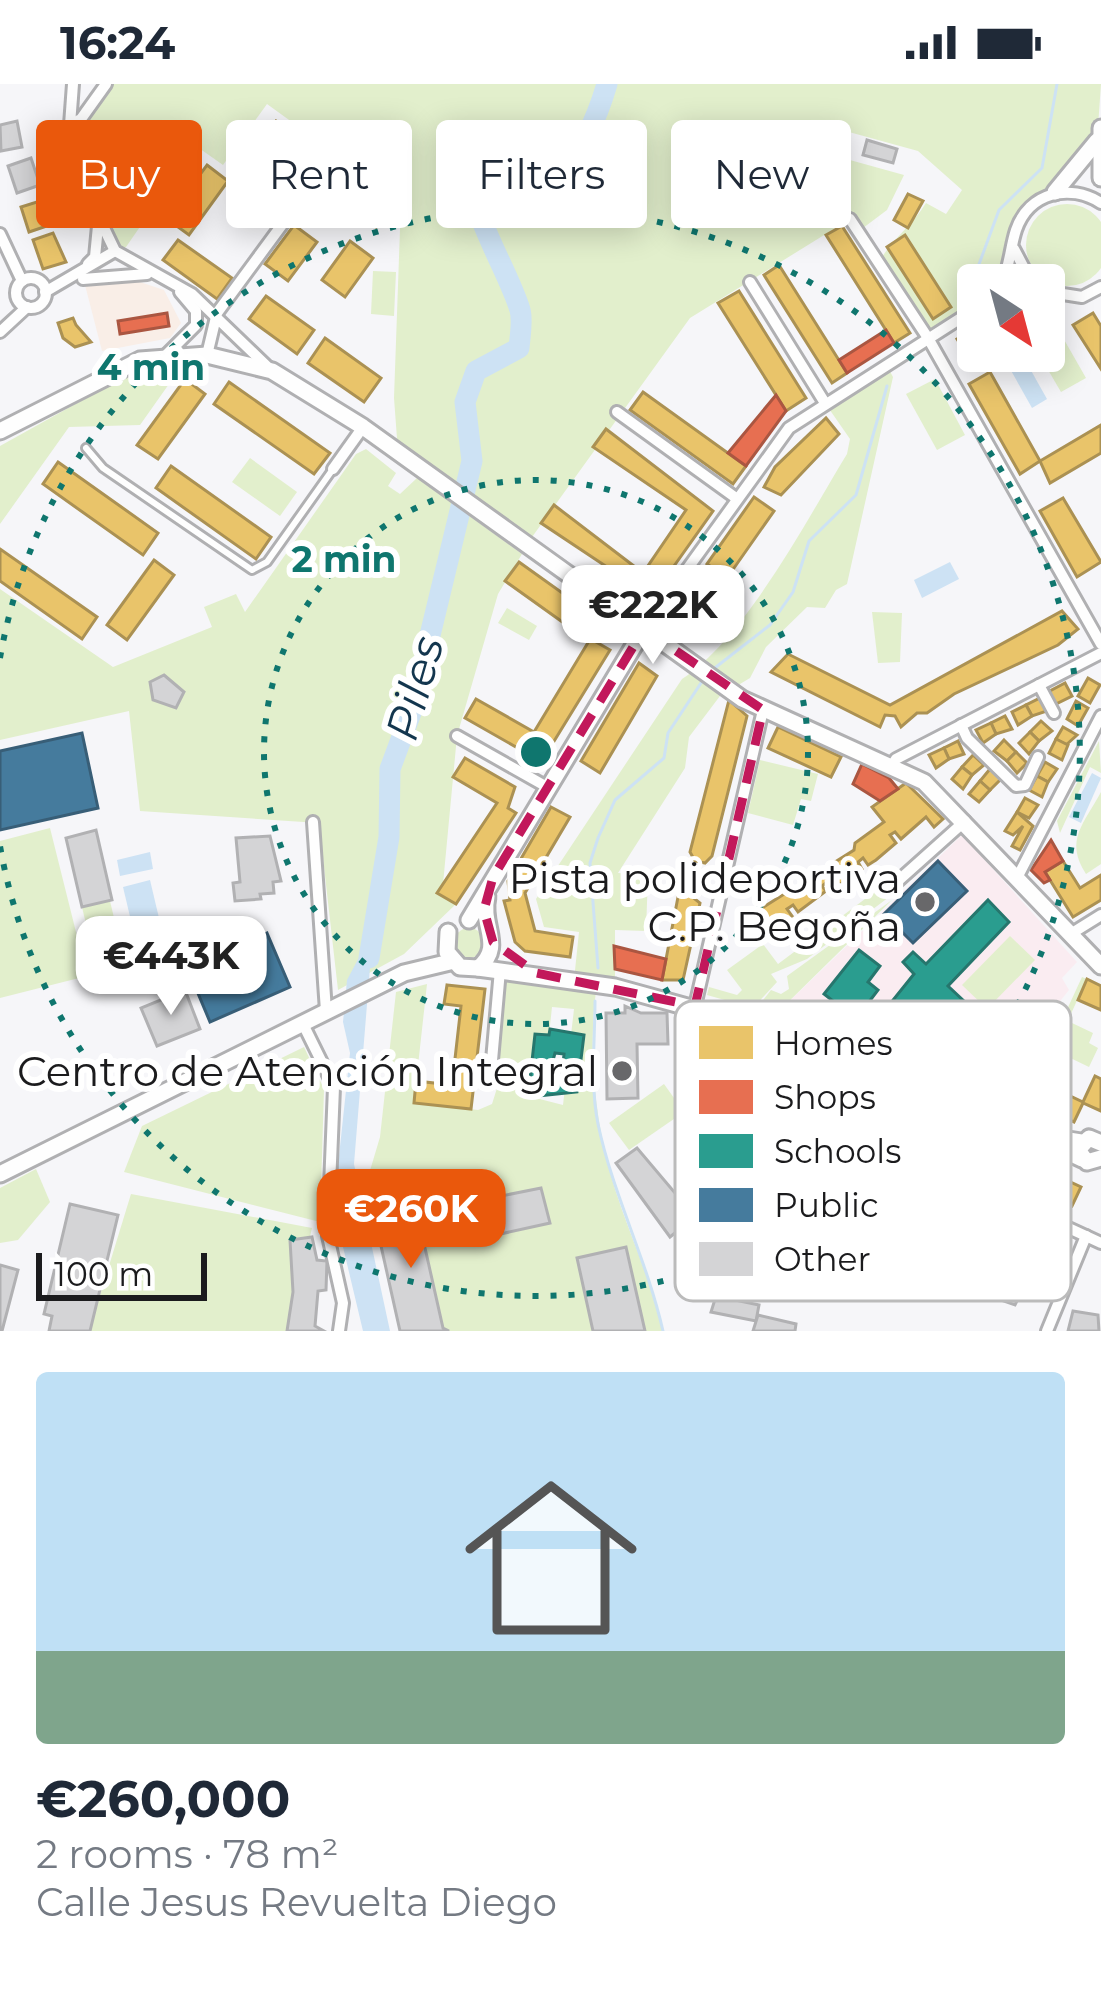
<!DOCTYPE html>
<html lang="en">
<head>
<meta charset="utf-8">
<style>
	:root { --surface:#fff; --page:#f2f2f3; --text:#1f2937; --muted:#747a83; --accent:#ea580c }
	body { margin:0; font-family:Montserrat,sans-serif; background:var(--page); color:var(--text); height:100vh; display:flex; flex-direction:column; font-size:45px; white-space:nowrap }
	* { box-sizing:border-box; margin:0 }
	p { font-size:39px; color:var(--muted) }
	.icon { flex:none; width:66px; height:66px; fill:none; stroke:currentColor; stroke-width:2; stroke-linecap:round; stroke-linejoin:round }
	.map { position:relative; height:1247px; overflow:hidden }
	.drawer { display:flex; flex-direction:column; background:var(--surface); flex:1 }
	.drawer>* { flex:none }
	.guide { position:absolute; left:36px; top:36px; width:1029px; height:108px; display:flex; gap:24px }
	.needle { width:78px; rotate:144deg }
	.fabs { position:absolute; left:957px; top:180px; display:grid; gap:24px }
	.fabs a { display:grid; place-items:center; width:108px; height:108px; border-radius:12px; background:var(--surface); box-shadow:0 6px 30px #0003; font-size:60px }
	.scale { position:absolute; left:36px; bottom:30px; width:171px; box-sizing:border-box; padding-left:12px; border:6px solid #1b1b1d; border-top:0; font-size:33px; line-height:42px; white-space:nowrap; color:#1b1b1d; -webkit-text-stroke:9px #fff; paint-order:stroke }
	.price { position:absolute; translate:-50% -102px; padding:0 27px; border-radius:24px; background:#fff; color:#222; font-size:39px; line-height:78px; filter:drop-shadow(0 3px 6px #0008) }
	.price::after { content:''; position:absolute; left:50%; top:72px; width:36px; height:27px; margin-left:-18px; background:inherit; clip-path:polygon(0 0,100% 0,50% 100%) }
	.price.current { background:var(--accent); color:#fff }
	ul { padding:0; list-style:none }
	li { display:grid; align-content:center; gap:24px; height:636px; padding:0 36px }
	li span { display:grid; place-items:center; height:372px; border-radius:12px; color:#555 }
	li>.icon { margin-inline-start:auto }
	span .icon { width:216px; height:216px; fill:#fffc; stroke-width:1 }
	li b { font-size:51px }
	.chip { padding:0 42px; border-radius:12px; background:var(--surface); box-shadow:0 6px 30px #0003; font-size:42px; line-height:108px }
	.chip.current { background:var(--accent); color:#fff }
	.status { display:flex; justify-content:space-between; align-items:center; height:84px; padding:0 60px; background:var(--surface); direction:ltr }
	.status svg { height:33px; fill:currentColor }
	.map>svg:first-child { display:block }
</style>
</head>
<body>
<div class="status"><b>16:24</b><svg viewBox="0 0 49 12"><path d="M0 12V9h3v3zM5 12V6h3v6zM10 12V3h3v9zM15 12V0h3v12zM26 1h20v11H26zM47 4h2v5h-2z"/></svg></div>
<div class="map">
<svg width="1101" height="1247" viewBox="0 0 1101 1247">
	<rect width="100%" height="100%" fill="#f6f6f9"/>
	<!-- commercial -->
	<path fill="#f9eee7" d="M125,193L164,206L181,239L170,254L102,267L85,201Z"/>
	<!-- education -->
	<path fill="#faecf1" d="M962,751L1077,878L1062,894L1069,906L1046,935L946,996L775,931Z"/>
	<!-- green -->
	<g fill="#e2efcc" fill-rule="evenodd">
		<path d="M106,0H1101L1097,57L1024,131L1001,201H978V223L928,254L879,178C891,156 912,142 926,119L946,130L962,106L918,67L809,37L803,63L904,91L887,126L859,147L850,135L690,234L527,460L398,368L394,314L401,117L267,20L223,81L196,62L126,163L115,167L92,127L70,41Z"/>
		<circle cx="1067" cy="161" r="41"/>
		<path d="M373,187L396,188L394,232L371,230Z"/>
		<path d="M1058,245L1086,294L1061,308L1037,267H1044V254Z"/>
		<path d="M886,280L893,293L847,500L836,506L825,524L807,523L766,563L750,594L720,612L689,653L685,684L618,789L648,791L646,847L615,846V903L597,900C587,967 595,1041 615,1105C630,1153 652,1197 663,1247H400L371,1119L379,1105L369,1090L380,1053L396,908L427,900L414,1018L478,1026L492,1020L498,1001L490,999L500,886L574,896L579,848L544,843L536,815L682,595C746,553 806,437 847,370L850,355L825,319ZM552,923L574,925L563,1021L528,1012L535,950L549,951Z"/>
		<path d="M181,283L140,341L69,343L0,440V362L124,293Z"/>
		<path d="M935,295L965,351L937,366L906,310Z"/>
		<path d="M366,365L396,389L388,402L400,410L417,394L522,470L498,510L457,652L443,800L437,809L456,820L404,870L338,906L319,739L140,727L129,627L0,656V505L113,583L212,543L204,523L236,510L245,528L356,370Z"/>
		<path d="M250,374L297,408L280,432L232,398Z"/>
		<path d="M507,524L537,542L529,556L498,539Z"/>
		<path d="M872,528L902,529L900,578L878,579Z"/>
		<path d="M1099,657L1101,689L1090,683L1060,749L1057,737Z"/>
		<path d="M760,676L818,690L811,717L801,715L793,741L748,729Z"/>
		<path d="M1101,708V780L1086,790C1064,756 1084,740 1101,708Z"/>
		<path d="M50,744L87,892L0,914V757Z"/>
		<path d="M881,803L889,813L807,875L771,890L777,898L753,924L707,911L709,903L737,911L742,906L727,886L763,860L778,880Z"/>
		<path d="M892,816L775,931L756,925L771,906L781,910L789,905L787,892Z"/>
		<path d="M110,817L124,876L96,883L82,823Z"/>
		<circle cx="469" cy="859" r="15"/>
		<path d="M1010,852L1035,876L987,925L962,901Z"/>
		<path d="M1082,893L1087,895L1063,947L1067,949L1072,939L1093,949L1089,959L1098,964L1089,983L1060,969L1055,978L1029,966L1033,957L1025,953L1064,932Z"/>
		<path d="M304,963L324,1005L320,1138L124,1088L142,1042Z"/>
		<path d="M664,1000L684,1028L629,1066L609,1039Z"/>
		<path d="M36,1085L50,1118L18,1156L0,1159V1104Z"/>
		<path d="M131,1110L312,1144L288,1247H89Z"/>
	</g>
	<!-- water -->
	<g fill="#cde2f4">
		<path d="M1024,274L1047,315L1032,324L1009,283Z"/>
		<path d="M950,478L959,495L922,514L914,496Z"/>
		<path d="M1092,689L1101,694L1081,739L1069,733Z"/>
		<path d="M150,768L153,785L120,792L117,776Z"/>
		<path d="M150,796L163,851L136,858L123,803Z"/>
		<path d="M373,847L354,1080L390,1247H363L338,1142L336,1100L350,969L343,938L347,896Z"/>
	</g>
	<!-- homes -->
	<g fill="#e9c46a" stroke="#ab9153" stroke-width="3">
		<path d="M276,37L332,77L315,101L259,62Z"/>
		<path d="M207,81L228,97L189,151L167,135Z"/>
		<path d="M344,85L393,120L376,143L327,108Z"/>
		<path d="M908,110L923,117L908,144L894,136Z"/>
		<path d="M40,117L53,140L29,148L21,123Z"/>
		<path d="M294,141L317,158L288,197L265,180Z"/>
		<path d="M842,142L910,249L894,259L826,151Z"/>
		<path d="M53,149L66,178L43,185L33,156Z"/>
		<path d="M905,151L951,223L933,235L887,163Z"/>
		<path d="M178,156L232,194L217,215L163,176Z"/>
		<path d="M350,157L373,174L345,213L322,196Z"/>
		<path d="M779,181L847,289L832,299L764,191Z"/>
		<path d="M739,207L806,314L786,327L718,219Z"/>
		<path d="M266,212L314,246L297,270L249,235Z"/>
		<path d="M1093,229L1101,242V285L1073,241Z"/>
		<path d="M73,234L76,241L91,258L75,263L63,254L58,239Z"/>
		<path d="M978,242V267H985L970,276L957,255Z"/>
		<path d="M325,254L381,294L364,318L308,279Z"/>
		<path d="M990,288L1040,377L1020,390L969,300Z"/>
		<path d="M185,295L205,310L158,375L137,361Z"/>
		<path d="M229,298L330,369L314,390L214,320Z"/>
		<path d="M643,308L746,382L733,400L630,326Z"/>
		<path d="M826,334L839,350L781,411L764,403L775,383Z"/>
		<path d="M1101,341V369L1050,399L1040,377Z"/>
		<path d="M606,345L713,427L652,513L541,439L554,421L643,489L686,426L593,363Z"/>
		<path d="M58,378L158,449L143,471L43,400Z"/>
		<path d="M171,382L271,453L256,475L156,404Z"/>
		<path d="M754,413L774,427L727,494L707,480Z"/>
		<path d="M1063,414L1101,478L1077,493L1040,427Z"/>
		<path d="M0,465L97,533L82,555L0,497Z"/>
		<path d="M154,476L174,491L127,556L107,541Z"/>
		<path d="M519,478L603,538L591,555L610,566L548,667L528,660L523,667L465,634L476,615L534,648L589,557L505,497Z"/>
		<path d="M694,499L725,521L702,553L671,532Z"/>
		<path d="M1062,527L1078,545L1058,561L954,610L927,629H917L901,643L895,632L885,631L880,643L771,588L788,570L890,621Z"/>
		<path d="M639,579L657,592L600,689L581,677Z"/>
		<path d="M1088,594L1100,601L1090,619L1078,612Z"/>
		<path d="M1065,599L1072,612L1054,621L1048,608Z"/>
		<path d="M1040,614L1047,627L1032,632L1026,621Z"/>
		<path d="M729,616L747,632L712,772L705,779L695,777L690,768Z"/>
		<path d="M1076,617L1088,624L1078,642L1067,635Z"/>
		<path d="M1026,621L1032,632L1018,641L1012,628Z"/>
		<path d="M1005,632L1012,645L996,650L991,639Z"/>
		<path d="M1041,637L1052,647L1039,657L1030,648Z"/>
		<path d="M991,639L996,650L983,659L976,646Z"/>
		<path d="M778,643L841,673L831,693L768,664Z"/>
		<path d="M1063,643L1077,651L1066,661L1056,655Z"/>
		<path d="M1030,648L1039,657L1029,670L1019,659Z"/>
		<path d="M1056,655L1068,661L1062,676L1049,669Z"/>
		<path d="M1004,656L1016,668L1007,677L994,667Z"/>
		<path d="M958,657L964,670L949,675L944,664Z"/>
		<path d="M944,664L949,675L936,684L929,671Z"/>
		<path d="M1016,668L1027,679L1017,689L1007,677Z"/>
		<path d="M973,671L984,681L972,691L962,683Z"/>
		<path d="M465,674L515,703L508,724L516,729L456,820L437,809L497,719L453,693Z"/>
		<path d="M1045,678L1057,685L1048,698L1037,692Z"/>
		<path d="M962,683L972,691L963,705L952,695Z"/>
		<path d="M990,685L1001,695L990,706L980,697Z"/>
		<path d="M1037,692L1048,698L1042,713L1029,706Z"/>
		<path d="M980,697L990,706L979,718L969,710Z"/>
		<path d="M906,699L943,735L934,743L926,733L901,755L895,748L890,751L896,759L876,776L868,781L863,774L858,778L862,785L833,805L827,798L822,802L826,807L798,828L793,821L787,825L792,832L760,855L747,838L751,831L854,766L855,759L884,738L872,723Z"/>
		<path d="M1025,714L1038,721L1029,734L1017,728Z"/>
		<path d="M551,723L570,733L525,809L535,847L573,853L570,873L525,867L515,858L504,817L510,816L508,797Z"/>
		<path d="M1017,728L1033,742L1020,766L1012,762L1023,742L1013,751L1005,747Z"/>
		<path d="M1063,777L1080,804L1101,791V816L1073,833L1045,788Z"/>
		<path d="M685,807L700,819L683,896H662L678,813Z"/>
		<path d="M1087,895L1101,902V926L1078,916Z"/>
		<path d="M447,901L485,905L471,1025L414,1019L416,997L452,1001L461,922L444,920Z"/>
		<path d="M992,975L1083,1018L1095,992L1101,995V1027L1083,1019L1074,1038L983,995Z"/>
		<path d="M970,1051L1081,1103L1072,1122L960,1070Z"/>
	</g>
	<!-- shops -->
	<g fill="#e76f51" stroke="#aa5641" stroke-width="3">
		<path d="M167,229L169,242L120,250L118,237Z"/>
		<path d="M886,246L894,259L847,289L839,276Z"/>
		<path d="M776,311L786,327L746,382L728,369Z"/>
		<path d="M862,680L889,694L898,705L880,717L853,700Z"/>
		<path d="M1051,756L1063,777L1045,788L1050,796L1044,799L1031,786Z"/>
		<path d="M614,862L666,875L662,896L615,885Z"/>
	</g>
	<!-- schools -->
	<g fill="#2a9d8f" stroke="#26766d" stroke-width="3" fill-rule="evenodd">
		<path d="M988,816L1009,838L948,902L981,933L936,978L915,958L940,931L929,921L910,941L889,921L914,890L903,878L913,868L926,880Z"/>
		<path d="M859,866L880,882L868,898L878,906L856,935L824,910Z"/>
		<path d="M550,945L584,951L577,1008L528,1013L535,950L549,951ZM555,969L564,970L562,993L549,991Z"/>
	</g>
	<!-- public -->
	<g fill="#457b9d" stroke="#385e77" stroke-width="3">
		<path d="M82,649L98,724L0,746V667Z"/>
		<path d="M938,777L967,807L913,859L884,830Z"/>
		<path d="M267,849L290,903L210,938L187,883Z"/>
	</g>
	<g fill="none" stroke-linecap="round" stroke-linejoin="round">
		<!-- stream -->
		<g stroke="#cde2f4" stroke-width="3">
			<path d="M978,183L999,126L1042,84L1057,0"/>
			<path d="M716,583L770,541L793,508L809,457L856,411L887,302"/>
			<path d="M598,884L590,779L598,754L615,716L664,674L668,649L701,599"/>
			<path d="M595,917C595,956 590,1001 598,1040C613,1111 647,1176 663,1247"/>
		</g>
		<!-- river -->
		<path stroke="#cde2f4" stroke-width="21" d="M369,874L389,753L390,685L412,626L472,377L465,318L476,287L519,264C520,252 523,237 520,226C506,179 454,106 472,57L486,54L524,82L556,93C583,65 596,37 607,0"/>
	</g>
	<!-- building -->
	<g fill="#d4d4d6" stroke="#b1b1b3" stroke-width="3">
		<path d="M17,37L22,63L1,67L0,41Z"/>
		<path d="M867,56L897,65L893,79L863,71Z"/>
		<path d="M31,74L40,101L17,109L8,82Z"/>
		<path d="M164,591L184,608L176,624L153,616L150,598Z"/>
		<path d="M96,746L112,816L82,823L66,754Z"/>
		<path d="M270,752L281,797L273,798L274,809L260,810L261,815L235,817L233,799L240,798L236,754Z"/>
		<path d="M185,906L200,945L157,962L141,924Z"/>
		<path d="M625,922L641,929H667L668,960H637L638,1014L607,1015L606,929H625Z"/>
		<path d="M730,1026L771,1083L751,1098L746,1091L670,1153L616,1079L637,1064L675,1109L729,1070L709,1042Z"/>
		<path d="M541,1104L550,1139L469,1157L461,1120Z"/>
		<path d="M70,1120L118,1131L90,1247H49L52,1232L44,1230Z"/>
		<path d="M425,1120L432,1153L423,1155L443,1244L449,1247H400L377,1144L401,1138L399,1127Z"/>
		<path d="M312,1153L317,1176L327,1177L326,1206L318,1207L315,1242L324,1247H287L293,1208L290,1156Z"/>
		<path d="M626,1163L645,1247H593L577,1174Z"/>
		<path d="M0,1181L18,1186L2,1247H0Z"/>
		<path d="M982,1188L1022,1207L1015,1221L978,1208Z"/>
		<path d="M716,1212L759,1221L756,1237L711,1228Z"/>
		<path d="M1073,1227L1098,1231L1099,1247H1068Z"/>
		<path d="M758,1231L796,1240L795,1247H753Z"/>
	</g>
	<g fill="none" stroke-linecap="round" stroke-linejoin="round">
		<!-- lane casing -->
		<g stroke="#b0b0b2" stroke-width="12">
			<path id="lane" d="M86,364L103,384L252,486L267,478L333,385"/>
		</g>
		<!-- street casing -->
		<g stroke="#b0b0b2" stroke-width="16">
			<g id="street">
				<path d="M73,0L70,41L80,94L115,167L192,210L272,287"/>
				<path d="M70,41L81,35L106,0"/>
				<path d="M850,135L928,254L1101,560"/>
				<path d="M0,150L22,197"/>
				<path d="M1014,165L1033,201"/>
				<path d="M88,180L95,173L98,142"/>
				<circle cx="31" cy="209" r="15"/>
				<path d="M83,195L147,190"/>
				<path d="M750,198L825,319"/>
				<path d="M1001,201C1010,183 1010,164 1016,146C1029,108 1070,99 1101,119"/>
				<path d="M1044,207L1082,213L1101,203"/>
				<path d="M45,208L115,167"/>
				<path d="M0,248L27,223"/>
				<path d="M166,271L196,241V227L180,208"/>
				<path d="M207,271L217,229L287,134"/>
				<path d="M617,328L736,414"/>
				<path d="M333,385L363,343"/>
				<path d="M644,545L789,344L978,223"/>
				<path d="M1039,601L1054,629"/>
				<path d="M961,641L967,654L1016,702L1025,701L1038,673"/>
				<path d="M457,652L547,703"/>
				<path d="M891,683L896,675L1101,569"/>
				<path d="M313,738L326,927"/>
				<path d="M1017,794L1101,632"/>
				<path d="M889,805L965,737"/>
				<path d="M1069,851L1101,831"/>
				<path d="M695,922L763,626"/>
				<path d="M303,940L334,1003L328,1152L343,1219L339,1247"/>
				<path d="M490,999L500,886"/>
				<path d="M932,1081L1101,1159"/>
				<path d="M1047,1247L1086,1152"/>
			</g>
		</g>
		<!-- secondary casing -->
		<g stroke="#b0b0b2" stroke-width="21">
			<g id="secondary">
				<path d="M1101,44V94"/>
				<path d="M1055,108L1097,57"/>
				<path d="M0,347L140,276L207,271L272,287L363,343L742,615L924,698L1101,882"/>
				<path d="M469,836L644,545"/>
				<path d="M448,848L447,868L460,883L478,884C505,862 480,842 487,813"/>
				<path d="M478,884L615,903L814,958L936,1006L1082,1075"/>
				<path d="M1038,1051L1081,1058"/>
				<path d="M1101,1059L1089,1054L1078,1066L1087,1078L1101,1074"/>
				<path d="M0,1090L404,889L454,877"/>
			</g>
		</g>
		<!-- lane -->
		<use href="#lane" stroke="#fefefe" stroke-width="6"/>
		<!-- street -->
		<use href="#street" stroke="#fefefe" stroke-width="10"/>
		<!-- secondary -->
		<use href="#secondary" stroke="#fefefe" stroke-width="15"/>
	</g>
	<!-- marked area -->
	<path fill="none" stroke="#c2185b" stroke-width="9" stroke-dasharray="24 15" stroke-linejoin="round" d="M644,545L763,626L695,922L536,889L493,858L484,826L493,793Z"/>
	<!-- distance rings -->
	<g fill="none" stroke="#0f766e" stroke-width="6" stroke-dasharray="6 12">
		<circle cx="536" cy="668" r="272"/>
		<path d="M0 574A544 544 0 1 1 0 762"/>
	</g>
	<!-- markers -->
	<g fill="#68686a" stroke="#fff" stroke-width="4.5">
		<circle cx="925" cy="818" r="12"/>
		<circle cx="622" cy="987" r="12"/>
	</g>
	<g text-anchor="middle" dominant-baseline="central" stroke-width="12" stroke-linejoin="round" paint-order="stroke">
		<!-- poi labels -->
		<g font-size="42" fill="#1b1b1d" stroke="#fff" text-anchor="end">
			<text x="901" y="794">Pista polideportiva<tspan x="901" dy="48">C.P. Begoña</tspan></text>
			<text x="598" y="987">Centro de Atención Integral</text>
		</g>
		<!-- water labels -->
		<g font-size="45" font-style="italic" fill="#13364e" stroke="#fff">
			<text transform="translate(414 604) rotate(-74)">Piles</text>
		</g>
	</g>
	<!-- legend -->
	<rect x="675" y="917" width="396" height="300" rx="18" fill="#fff" stroke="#bbb" stroke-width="3"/>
	<rect x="699" y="942" width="54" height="33" fill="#e9c46a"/>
	<rect x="699" y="996" width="54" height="34" fill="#e76f51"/>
	<rect x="699" y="1050" width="54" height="34" fill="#2a9d8f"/>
	<rect x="699" y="1104" width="54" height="34" fill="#457b9d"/>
	<rect x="699" y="1158" width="54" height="34" fill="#d4d4d6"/>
	<g font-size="33" fill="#1b1b1d">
		<text x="774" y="971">Homes</text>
		<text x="774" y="1025">Shops</text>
		<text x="774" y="1079">Schools</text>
		<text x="774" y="1133">Public</text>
		<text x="774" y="1187">Other</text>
	</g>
	<circle cx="536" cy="668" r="18" fill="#0f766e" stroke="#fff" stroke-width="6"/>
	<g font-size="36" text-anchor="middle" font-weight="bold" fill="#0f766e" stroke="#fff" stroke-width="12" stroke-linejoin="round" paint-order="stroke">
		<text x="151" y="296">4 min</text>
		<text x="344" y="488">2 min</text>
	</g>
</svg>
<div class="fabs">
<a><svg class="needle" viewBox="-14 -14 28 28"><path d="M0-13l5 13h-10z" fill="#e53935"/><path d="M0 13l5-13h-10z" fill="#747a83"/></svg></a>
</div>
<div class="scale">100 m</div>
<b class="price" style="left:653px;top:583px">€222K</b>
<b class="price" style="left:171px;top:934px">€443K</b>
<b class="price current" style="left:411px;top:1187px">€260K</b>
<div class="guide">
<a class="chip current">Buy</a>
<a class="chip">Rent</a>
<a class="chip">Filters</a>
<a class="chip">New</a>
</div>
</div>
<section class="drawer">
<ul>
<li><span style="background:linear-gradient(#bfe0f5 75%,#7fa58c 0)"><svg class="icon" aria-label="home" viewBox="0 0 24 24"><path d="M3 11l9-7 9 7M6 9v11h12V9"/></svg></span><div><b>€260,000</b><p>2 rooms · 78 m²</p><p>Calle Jesus Revuelta Diego</p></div></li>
</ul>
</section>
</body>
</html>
